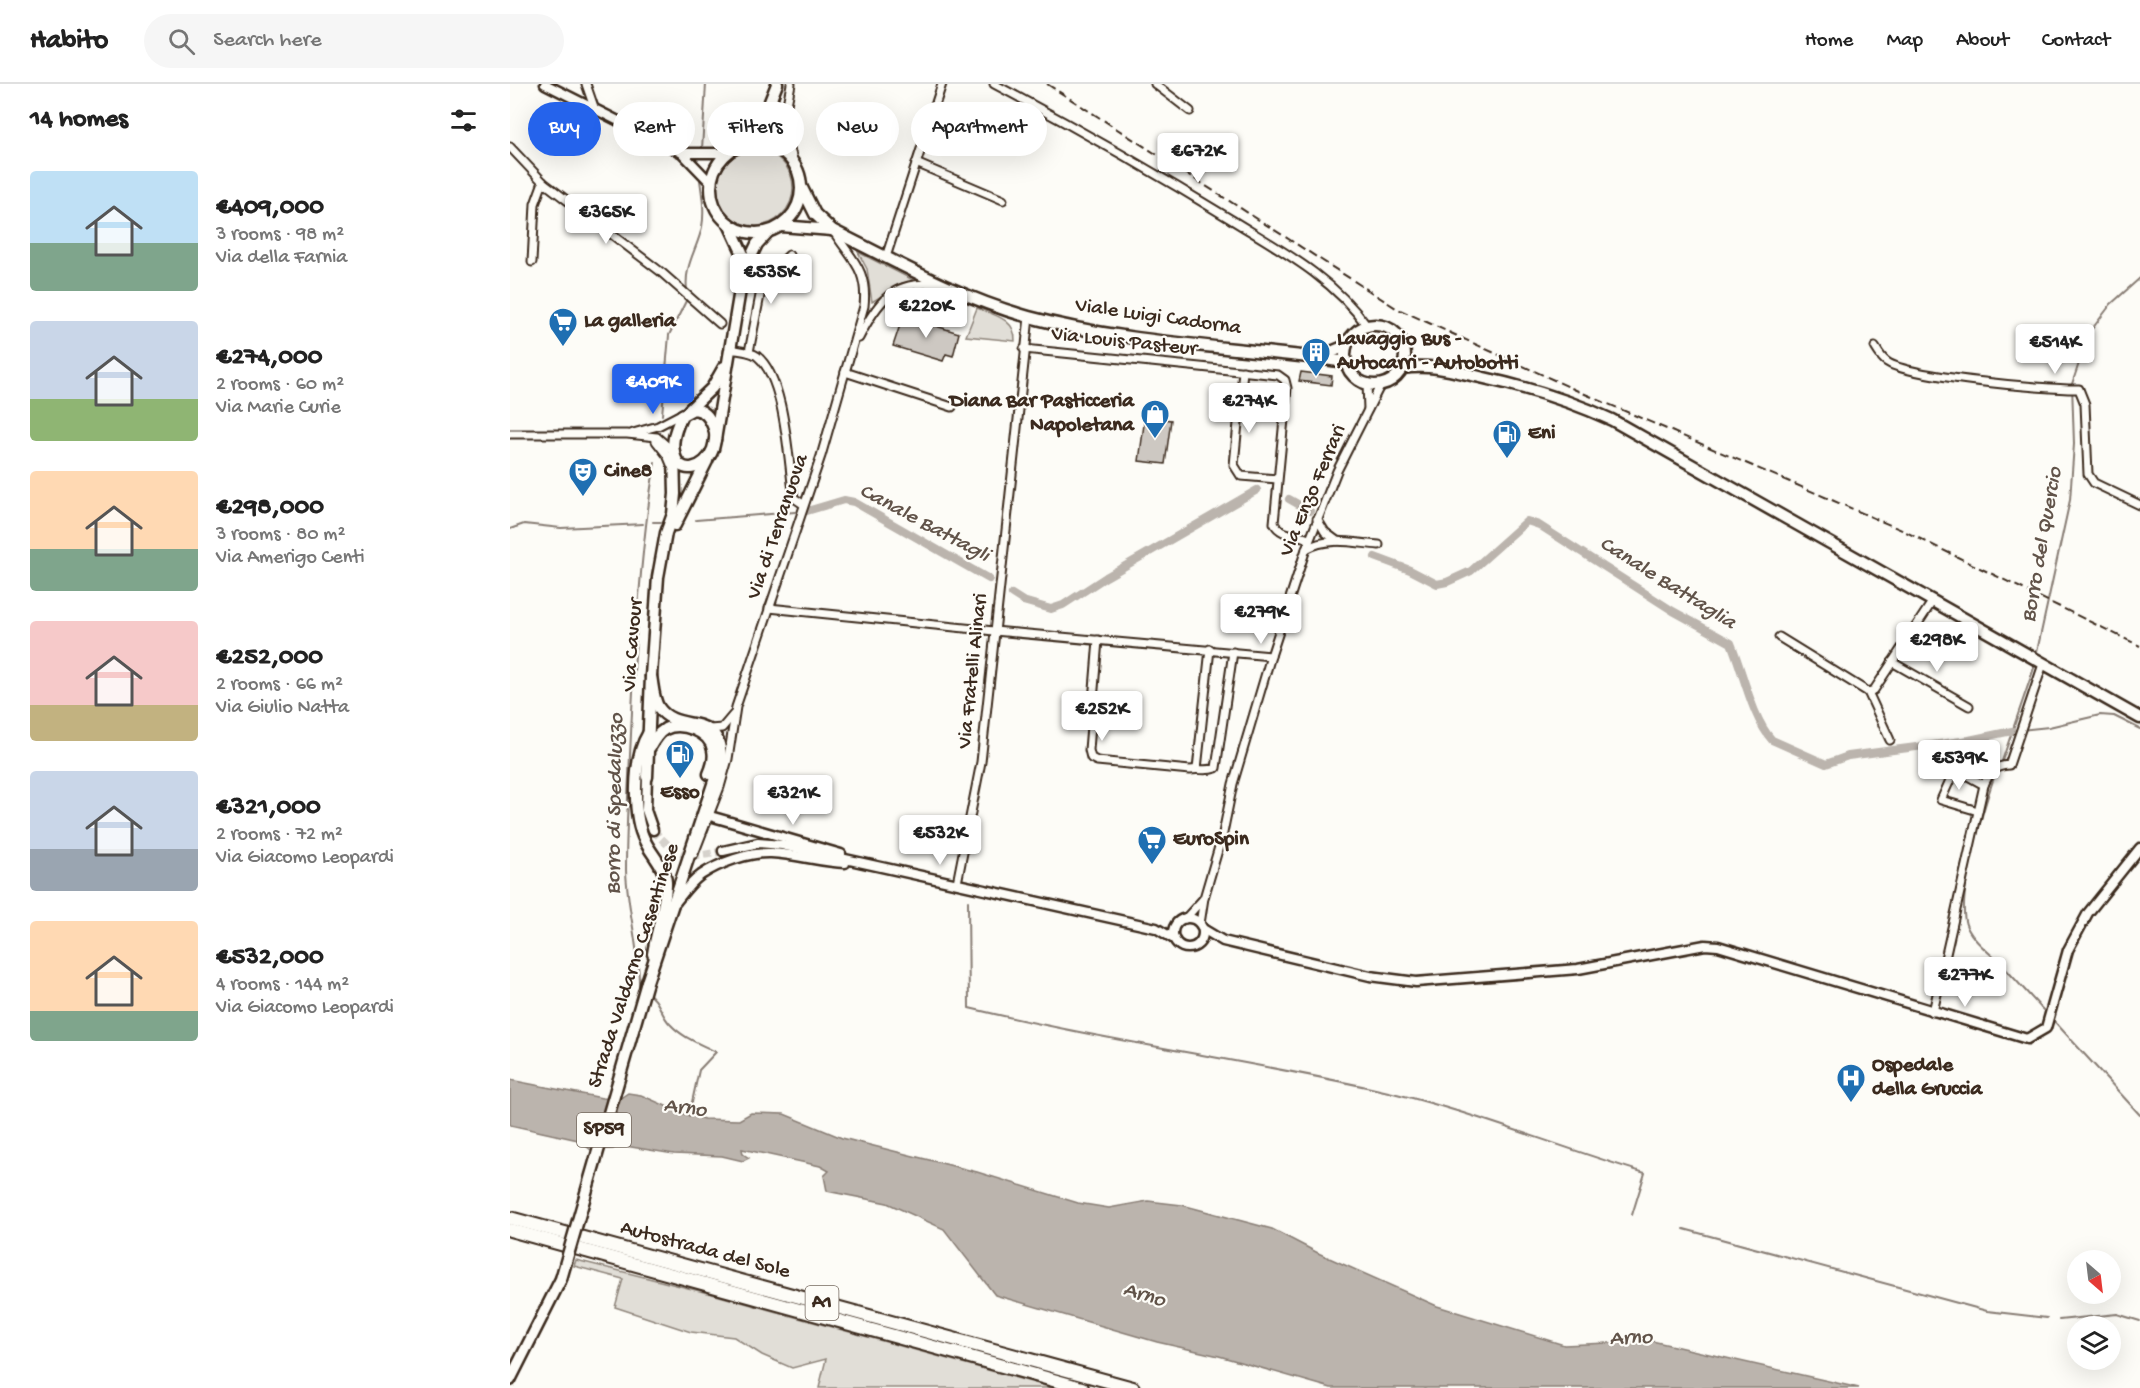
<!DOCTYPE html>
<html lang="en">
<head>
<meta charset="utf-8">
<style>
	:root { --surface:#fff; --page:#f6f6f6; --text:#222; --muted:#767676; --line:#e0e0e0; --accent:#2563eb }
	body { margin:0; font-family:"Gochi Hand",sans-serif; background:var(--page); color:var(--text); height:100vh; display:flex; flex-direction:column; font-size:22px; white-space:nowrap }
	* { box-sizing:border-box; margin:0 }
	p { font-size:20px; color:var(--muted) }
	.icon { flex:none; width:33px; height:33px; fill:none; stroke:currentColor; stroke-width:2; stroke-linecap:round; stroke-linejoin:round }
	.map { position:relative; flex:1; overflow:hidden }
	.details { display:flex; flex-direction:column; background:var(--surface); width:510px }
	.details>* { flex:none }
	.top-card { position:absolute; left:18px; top:18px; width:570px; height:54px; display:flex; gap:12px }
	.needle { width:39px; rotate:152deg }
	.controls { position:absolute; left:1557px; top:1166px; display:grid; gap:12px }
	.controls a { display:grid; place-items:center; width:54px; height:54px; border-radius:50%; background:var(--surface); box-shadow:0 6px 24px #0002; font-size:30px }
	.price { position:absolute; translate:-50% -51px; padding:0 14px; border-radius:6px; background:#fff; color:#222; font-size:20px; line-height:39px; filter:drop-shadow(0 2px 3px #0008) }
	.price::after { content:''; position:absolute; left:50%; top:36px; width:18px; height:14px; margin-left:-9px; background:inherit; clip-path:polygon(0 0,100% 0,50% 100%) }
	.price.current { background:var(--accent); color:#fff }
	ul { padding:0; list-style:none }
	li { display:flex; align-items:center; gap:18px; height:150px; padding:0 30px }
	li span { display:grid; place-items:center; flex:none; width:168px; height:120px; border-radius:6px; color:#555 }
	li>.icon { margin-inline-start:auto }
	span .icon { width:72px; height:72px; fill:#fffc; stroke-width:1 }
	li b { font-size:26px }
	h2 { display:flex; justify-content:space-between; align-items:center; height:72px; padding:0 30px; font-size:26px }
	.chip { padding:0 21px; border-radius:27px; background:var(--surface); box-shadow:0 6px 24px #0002; font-size:21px; line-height:54px }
	.chip.current { background:var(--accent); color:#fff }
	header { display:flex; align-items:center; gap:36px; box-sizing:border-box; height:84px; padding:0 30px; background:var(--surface); border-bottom:2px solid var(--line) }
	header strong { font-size:28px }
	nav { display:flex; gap:33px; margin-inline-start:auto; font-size:21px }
	.search { width:420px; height:54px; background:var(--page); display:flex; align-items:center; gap:15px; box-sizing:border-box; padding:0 21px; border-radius:33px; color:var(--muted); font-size:22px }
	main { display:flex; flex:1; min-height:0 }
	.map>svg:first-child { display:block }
</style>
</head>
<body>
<header>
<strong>Habito</strong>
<div class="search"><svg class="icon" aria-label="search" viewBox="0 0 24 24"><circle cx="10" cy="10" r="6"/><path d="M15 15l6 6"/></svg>Search here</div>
<nav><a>Home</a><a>Map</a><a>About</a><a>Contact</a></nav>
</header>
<main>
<section class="details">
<h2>14 homes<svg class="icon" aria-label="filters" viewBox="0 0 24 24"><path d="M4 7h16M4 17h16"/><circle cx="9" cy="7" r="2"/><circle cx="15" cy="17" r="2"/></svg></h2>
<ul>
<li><span style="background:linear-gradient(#bfe0f5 60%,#7fa58c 0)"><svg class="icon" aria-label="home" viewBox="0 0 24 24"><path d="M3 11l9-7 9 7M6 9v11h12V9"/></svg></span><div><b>€409,000</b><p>3 rooms · 98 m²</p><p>Via della Farnia</p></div></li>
<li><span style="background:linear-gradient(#c9d6e8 65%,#8fb573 0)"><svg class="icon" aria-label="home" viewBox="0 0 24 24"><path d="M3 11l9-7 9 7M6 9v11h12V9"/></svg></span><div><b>€274,000</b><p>2 rooms · 60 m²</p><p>Via Marie Curie</p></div></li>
<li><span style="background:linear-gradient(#ffd9b3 65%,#7fa58c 0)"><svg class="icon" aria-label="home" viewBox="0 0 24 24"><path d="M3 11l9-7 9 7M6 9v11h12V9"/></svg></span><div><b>€298,000</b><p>3 rooms · 80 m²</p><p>Via Amerigo Centi</p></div></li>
<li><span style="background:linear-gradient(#f6c9c9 70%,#c2b280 0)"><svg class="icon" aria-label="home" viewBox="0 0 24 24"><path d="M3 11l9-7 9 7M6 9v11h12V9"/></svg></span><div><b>€252,000</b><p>2 rooms · 66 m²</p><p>Via Giulio Natta</p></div></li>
<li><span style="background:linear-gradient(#c9d6e8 65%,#9aa5b1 0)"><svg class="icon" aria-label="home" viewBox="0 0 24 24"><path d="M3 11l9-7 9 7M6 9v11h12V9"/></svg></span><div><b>€321,000</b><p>2 rooms · 72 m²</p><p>Via Giacomo Leopardi</p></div></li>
<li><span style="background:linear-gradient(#ffd9b3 75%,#7fa58c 0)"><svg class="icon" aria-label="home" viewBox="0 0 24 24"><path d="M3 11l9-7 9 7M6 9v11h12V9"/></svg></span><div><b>€532,000</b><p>4 rooms · 144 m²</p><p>Via Giacomo Leopardi</p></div></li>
</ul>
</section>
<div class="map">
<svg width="1630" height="1304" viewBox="0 0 1630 1304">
	<rect width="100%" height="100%" fill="#fdfcf7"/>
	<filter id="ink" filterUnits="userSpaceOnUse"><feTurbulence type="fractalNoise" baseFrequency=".0167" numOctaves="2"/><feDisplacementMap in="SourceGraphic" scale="12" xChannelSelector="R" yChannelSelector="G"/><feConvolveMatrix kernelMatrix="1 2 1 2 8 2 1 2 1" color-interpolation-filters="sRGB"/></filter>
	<g filter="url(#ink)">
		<!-- green -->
		<g fill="#e1ded7" stroke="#8e847a" stroke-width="1.5">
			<circle cx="245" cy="104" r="38"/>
			<path d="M348,168L405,197L392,199L362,218L357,185Z"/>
			<path d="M467,224C484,231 506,235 505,257L456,252Z"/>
			<path d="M66,1176L202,1210L543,1304H309L316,1275L282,1284L252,1271L224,1253L181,1248L105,1223L113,1195L64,1182Z"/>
		</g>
		<!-- water -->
		<path fill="#bbb4ad" stroke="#887d74" stroke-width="1.5" fill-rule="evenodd" d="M0,996L92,1014L109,1015L118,1009L131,1011L174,1030L194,1035L229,1036L241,1029L274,1030L332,1054L467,1088L568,1119L599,1124L638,1117L672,1121L762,1145L808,1169L927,1222L1054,1261L1142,1257L1349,1304H821L709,1272L647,1258L485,1211L434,1145L377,1119L317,1107L314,1092L319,1087L310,1082L232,1065L233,1070L239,1074L233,1077L212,1072L164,1070L109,1061L103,1065L81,1066L68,1056L0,1041ZM83,1042L104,1048L108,1057L99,1063L78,1057L73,1047Z"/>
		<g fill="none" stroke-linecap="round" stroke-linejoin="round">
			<!-- stream -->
			<g stroke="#887d74" stroke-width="2">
				<path d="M192,65L196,0"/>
				<path d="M177,206C174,181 187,166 192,143C195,127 192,111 190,96"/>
				<path d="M152,331L159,251L176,217"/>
				<path d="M186,436L285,428"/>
				<path d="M143,438H151"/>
				<path d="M0,445L14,440L51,444L133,440"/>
				<path d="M1526,572L1560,416L1564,360L1562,300L1579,249L1601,220L1630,194"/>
				<path d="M1502,647L1539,643L1590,631L1604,632L1630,645"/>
				<path d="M1492,677L1526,578"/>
				<path d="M1486,687C1476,717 1444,817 1457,843C1464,858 1480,869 1491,880C1506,896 1520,912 1535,928"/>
				<path d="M458,817L459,924C592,956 728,975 861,1004C954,1024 1044,1062 1135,1089L1122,1131"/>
				<path d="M131,905L129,904C130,864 117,826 116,786C116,741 119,695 121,650C125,559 130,468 145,378"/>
				<path d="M136,908C150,915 150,931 161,941C173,954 191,960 206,968L189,986L179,1032"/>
				<path d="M1545,938L1630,1031"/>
				<path d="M1174,1145L1477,1227L1537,1234"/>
				<path d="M1549,1236L1607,1230L1630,1237"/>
			</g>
			<!-- canal -->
			<g stroke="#bbb4ad" stroke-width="8">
				<path d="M779,415L800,427"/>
				<path d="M297,427L334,416L344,418L479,495"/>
				<path d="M865,473L900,486L927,500L937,498L961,487L1017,437L1029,441L1163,527L1221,559C1233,588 1242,634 1262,656L1316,680L1338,672L1459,656L1502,647"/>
				<path d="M502,510L513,517L541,525L553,521L596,493L747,406"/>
			</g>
		</g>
		<!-- building -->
		<g fill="#cdc8c2" stroke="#3b2a1e" stroke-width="1.5">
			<path d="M393,232L449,249L443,272L436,270L433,277L383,262Z"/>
			<path d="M791,288L822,292L821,301L789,297Z"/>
			<path d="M635,333L661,336L655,380L629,377Z"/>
		</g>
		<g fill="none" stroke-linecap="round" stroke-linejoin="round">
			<!-- tertiary-tunnel -->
			<path stroke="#d6d2cc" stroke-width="8" stroke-dasharray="8 4" stroke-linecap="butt" d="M143,746C168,773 177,776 213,767"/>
			<!-- minor casing -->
			<g stroke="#3b2a1e" stroke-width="11">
				<g id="minor">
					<path d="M76,0L85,26"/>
					<path d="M281,0L273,41L284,79"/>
					<path d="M484,0C565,43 644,88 722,136C772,167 822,193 857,242"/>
					<path d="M645,0L680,27"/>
					<path d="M0,63L33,98L151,188L210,240"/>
					<path d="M406,79L493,116"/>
					<path d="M376,173L432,0"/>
					<path d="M22,178L25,120L33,98"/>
					<path d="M349,254C367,218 383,196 426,201"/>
					<path d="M1365,263C1368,268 1372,275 1377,278C1398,293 1539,306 1569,305L1575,320L1578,390L1584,399L1630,421"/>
					<path d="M220,265C229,267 240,267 247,272C276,295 278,378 284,414L293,420"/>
					<path d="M514,265L768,291L775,296L777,304L764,439C770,452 787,450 799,455"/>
					<path d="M239,268L253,196L279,171"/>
					<path d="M733,287L724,381L731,392L767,395"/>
					<path d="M335,288L442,323"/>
					<path d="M857,300L858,325"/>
					<path d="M123,349L148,342L171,330"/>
					<path d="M0,350H117L147,353L164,368"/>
					<path d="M146,357L157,371L162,383"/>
					<path d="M807,435L815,448L827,457"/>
					<path d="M796,465C818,452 844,459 869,461"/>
					<path d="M259,524L484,547L761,572"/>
					<path d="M1269,553L1358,608L1380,656"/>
					<path d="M588,556L579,666L581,674L587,677L680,686C691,684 694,688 706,684L723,568"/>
					<path d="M1382,578L1459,622"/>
					<path d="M1358,608L1364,606L1422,518"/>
					<path d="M200,645L212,644L223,631"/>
					<path d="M687,685L700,565"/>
					<path d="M1468,727L1431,716L1445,685L1474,701"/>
					<path d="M184,770L210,703L218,675L226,623L311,372L354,222C358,186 342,176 324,148"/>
					<path d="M447,799L471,678L519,233"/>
					<path d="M675,835L694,814"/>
					<path d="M690,840L694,814L713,749L723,700L761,572L795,468L827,387L871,300"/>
					<path d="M1423,928L1474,701C1480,688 1483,682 1499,681L1533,580"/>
				</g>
			</g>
			<!-- tertiary casing -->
			<g stroke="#3b2a1e" stroke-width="13">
				<g id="tertiary">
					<path d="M35,0L172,69L201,99"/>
					<path d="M173,69H217"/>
					<path d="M137,693L136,726L143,746"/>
					<path d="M200,732L331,770"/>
					<path d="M213,767L248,759L272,761L646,844L664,855"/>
					<path d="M166,818C173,809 181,798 191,791C209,779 239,768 261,769C286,770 310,778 335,779"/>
					<circle cx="678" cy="849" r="15"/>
					<path d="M693,845L713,857L860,892L906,898L1068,885L1195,861L1208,862L1517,955L1536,944L1558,866L1578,829L1630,764"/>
				</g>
			</g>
			<!-- primary casing -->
			<g stroke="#3b2a1e" stroke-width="15">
				<g id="primary">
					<path d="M264,19C263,36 263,50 271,65"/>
					<circle cx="246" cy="104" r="45"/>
					<path d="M236,60L249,45L267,0"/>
					<path d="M292,104L305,130L322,146C386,178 450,214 519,233C622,261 730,262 836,278"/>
					<path d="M271,142L322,146"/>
					<path d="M235,185L247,160L258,148"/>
					<circle cx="865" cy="271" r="30"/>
					<path d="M809,273L836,262"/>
					<path d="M892,284C922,280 940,286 970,293C1016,303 1059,316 1102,336L1630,634"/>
					<path d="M183,325C194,326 199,332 203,342C207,350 205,357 203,365C196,385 168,394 164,368C161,356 167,342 172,331Z"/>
					<path d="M179,326L202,304L214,283"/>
					<path d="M205,356L234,182L232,168L219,140"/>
					<path d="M165,441L197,377"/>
					<path d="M138,650C123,674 122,732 135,757C141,770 155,783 156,798C157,818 146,848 143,870"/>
					<path d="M140,663C144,656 148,649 155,645C171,637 200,647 203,666C205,674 202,683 199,690"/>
					<path d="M137,693L141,592L148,493L156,449L163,430L165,410L164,368"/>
					<path d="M137,898L211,676C211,625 168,651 149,624C143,615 143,602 141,592"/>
					<path d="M0,1296L51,1195"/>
				</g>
			</g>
			<!-- motorway casing -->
			<g stroke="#3b2a1e" stroke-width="16">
				<g id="motorway">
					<path d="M0,1134L623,1304"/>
					<path d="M0,1146L572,1304"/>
				</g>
			</g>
			<!-- minor -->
			<use href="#minor" stroke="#fdfcf7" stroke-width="7"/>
			<!-- tertiary -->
			<use href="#tertiary" stroke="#fdfcf7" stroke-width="8"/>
			<!-- primary -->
			<use href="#primary" stroke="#fdfcf7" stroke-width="10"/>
			<!-- motorway -->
			<use href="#motorway" stroke="#fdfcf7" stroke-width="12"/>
			<!-- rail -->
			<path stroke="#3b2a1e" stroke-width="2" stroke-dasharray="9 4.5" stroke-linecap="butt" d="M537,0L886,224L1068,307L1394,447L1630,562"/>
			<!-- primary-bridge casing -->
			<g stroke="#3b2a1e" stroke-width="15" stroke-linecap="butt">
				<path id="primary-bridge" d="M51,1195L137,898"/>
			</g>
			<!-- primary-bridge -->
			<use href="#primary-bridge" stroke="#fdfcf7" stroke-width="10"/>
		</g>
	</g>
	<!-- icons -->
	<defs>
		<g id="supermarket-pin" transform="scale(1.5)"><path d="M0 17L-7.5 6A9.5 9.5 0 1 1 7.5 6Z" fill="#1f6fb2" stroke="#fdfcf7"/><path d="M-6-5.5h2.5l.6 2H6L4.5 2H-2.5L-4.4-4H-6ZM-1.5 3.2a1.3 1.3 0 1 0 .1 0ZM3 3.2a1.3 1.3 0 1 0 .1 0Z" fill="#fff"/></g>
		<g id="building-pin" transform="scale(1.5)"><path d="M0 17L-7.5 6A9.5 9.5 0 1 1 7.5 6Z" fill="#1f6fb2" stroke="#fdfcf7"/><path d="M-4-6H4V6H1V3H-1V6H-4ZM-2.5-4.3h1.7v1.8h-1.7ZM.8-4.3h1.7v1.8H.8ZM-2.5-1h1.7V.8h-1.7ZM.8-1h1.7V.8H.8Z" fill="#fff"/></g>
		<g id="shop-pin" transform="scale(1.5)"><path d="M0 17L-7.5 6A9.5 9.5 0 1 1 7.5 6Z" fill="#1f6fb2" stroke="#fdfcf7"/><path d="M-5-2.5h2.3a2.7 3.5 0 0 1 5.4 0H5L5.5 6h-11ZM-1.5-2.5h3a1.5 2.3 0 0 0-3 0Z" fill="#fff"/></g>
		<g id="fuel-pin" transform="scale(1.5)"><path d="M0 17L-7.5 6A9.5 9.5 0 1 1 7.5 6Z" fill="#1f6fb2" stroke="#fdfcf7"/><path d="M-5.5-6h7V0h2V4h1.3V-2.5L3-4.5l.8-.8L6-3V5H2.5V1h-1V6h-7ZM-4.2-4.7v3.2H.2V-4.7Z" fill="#fff"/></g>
		<g id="theatre-pin" transform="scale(1.5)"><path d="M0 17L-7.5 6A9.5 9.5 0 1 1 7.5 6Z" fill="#1f6fb2" stroke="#fdfcf7"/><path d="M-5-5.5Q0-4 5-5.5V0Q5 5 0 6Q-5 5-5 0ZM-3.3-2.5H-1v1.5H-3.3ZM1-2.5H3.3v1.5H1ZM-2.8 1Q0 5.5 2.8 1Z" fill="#fff"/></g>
		<g id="hospital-pin" transform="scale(1.5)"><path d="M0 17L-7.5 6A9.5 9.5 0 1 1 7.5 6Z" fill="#1f6fb2" stroke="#fdfcf7"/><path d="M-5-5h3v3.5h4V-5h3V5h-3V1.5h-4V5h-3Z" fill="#fff"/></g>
	</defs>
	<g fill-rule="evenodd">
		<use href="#supermarket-pin" x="53" y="238"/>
		<use href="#building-pin" x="806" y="268"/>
		<use href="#shop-pin" x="645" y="330"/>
		<use href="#fuel-pin" x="997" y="350"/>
		<use href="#theatre-pin" x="73" y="388"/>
		<use href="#fuel-pin" x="170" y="670"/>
		<use href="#supermarket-pin" x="642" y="756"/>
		<use href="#hospital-pin" x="1341" y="994"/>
	</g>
	<g text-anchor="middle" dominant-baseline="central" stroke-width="4.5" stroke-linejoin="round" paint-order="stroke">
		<!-- shield labels -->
		<g fill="#fdfcf7" stroke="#75695f" stroke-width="1.5">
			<rect x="67" y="1029" width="54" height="34" rx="4.5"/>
			<rect x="295.5" y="1202" width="33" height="34" rx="4.5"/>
		</g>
		<g font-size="20" font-weight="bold" fill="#3b2a1e">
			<text x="94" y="1046">SP59</text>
			<text x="312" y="1219">A1</text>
		</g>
		<!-- street labels -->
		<g font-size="21" fill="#3b2a1e" stroke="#fdfcf7">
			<text transform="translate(648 234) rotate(8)">Viale Luigi Cadorna</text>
			<text transform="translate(614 259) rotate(6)">Via Louis Pasteur</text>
			<text transform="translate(804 407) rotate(-67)">Via Enzo Ferrari</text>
			<text transform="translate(269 443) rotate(-71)">Via di Terranuova</text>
			<text transform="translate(124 561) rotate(-86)">Via Cavour</text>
			<text transform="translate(464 587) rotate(-84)">Via Fratelli Alinari</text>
			<text transform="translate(125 882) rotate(-72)">Strada Valdarno Casentinese</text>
			<text transform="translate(195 1167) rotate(15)">Autostrada del Sole</text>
		</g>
		<!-- poi labels -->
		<g font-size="21" font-weight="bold" fill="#3b2a1e" stroke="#fdfcf7" text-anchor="start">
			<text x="74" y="238">La galleria</text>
			<text x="827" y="256">Lavaggio Bus -<tspan x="827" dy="24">Autocarri - Autobotti</tspan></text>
			<text x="624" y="318" text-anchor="end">Diana Bar Pasticceria<tspan x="624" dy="24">Napoletana</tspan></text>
			<text x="1018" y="350">Eni</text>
			<text x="94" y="388">Cine8</text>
			<text x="170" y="709" text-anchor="middle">Esso</text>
			<text x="663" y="756">EuroSpin</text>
			<text x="1362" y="982">Ospedale<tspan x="1362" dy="24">della Gruccia</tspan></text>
		</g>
		<!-- water labels -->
		<g font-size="22" font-style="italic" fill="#615349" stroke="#fdfcf7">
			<text transform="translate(414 440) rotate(28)">Canale Battagli</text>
			<text transform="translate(1533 461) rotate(-80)">Borro del Quercio</text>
			<text transform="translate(1157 500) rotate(32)">Canale Battaglia</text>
			<text transform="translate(106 720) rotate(-89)">Borro di Spedaluzzo</text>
			<text transform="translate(175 1025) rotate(8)">Arno</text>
			<text transform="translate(634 1212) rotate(17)">Arno</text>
			<text transform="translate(1121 1255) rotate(-2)">Arno</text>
		</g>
	</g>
</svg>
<div class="controls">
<a><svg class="needle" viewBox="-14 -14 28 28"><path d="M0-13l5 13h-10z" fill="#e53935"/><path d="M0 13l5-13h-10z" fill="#767676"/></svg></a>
<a><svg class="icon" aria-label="layers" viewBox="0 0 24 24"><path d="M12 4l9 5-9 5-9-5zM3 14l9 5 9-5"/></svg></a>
</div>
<b class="price" style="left:688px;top:100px">€672K</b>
<b class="price" style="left:96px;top:161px">€365K</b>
<b class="price" style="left:261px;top:221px">€535K</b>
<b class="price" style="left:416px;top:255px">€220K</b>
<b class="price" style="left:1545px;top:291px">€514K</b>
<b class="price current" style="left:143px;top:331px">€409K</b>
<b class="price" style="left:739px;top:350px">€274K</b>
<b class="price" style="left:751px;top:561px">€279K</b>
<b class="price" style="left:1427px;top:589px">€298K</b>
<b class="price" style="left:592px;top:658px">€252K</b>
<b class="price" style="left:1449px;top:707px">€539K</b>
<b class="price" style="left:283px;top:742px">€321K</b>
<b class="price" style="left:430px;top:782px">€532K</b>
<b class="price" style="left:1455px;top:924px">€277K</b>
<div class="top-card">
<a class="chip current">Buy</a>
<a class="chip">Rent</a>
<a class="chip">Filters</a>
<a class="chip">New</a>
<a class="chip">Apartment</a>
</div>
</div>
</main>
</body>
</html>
